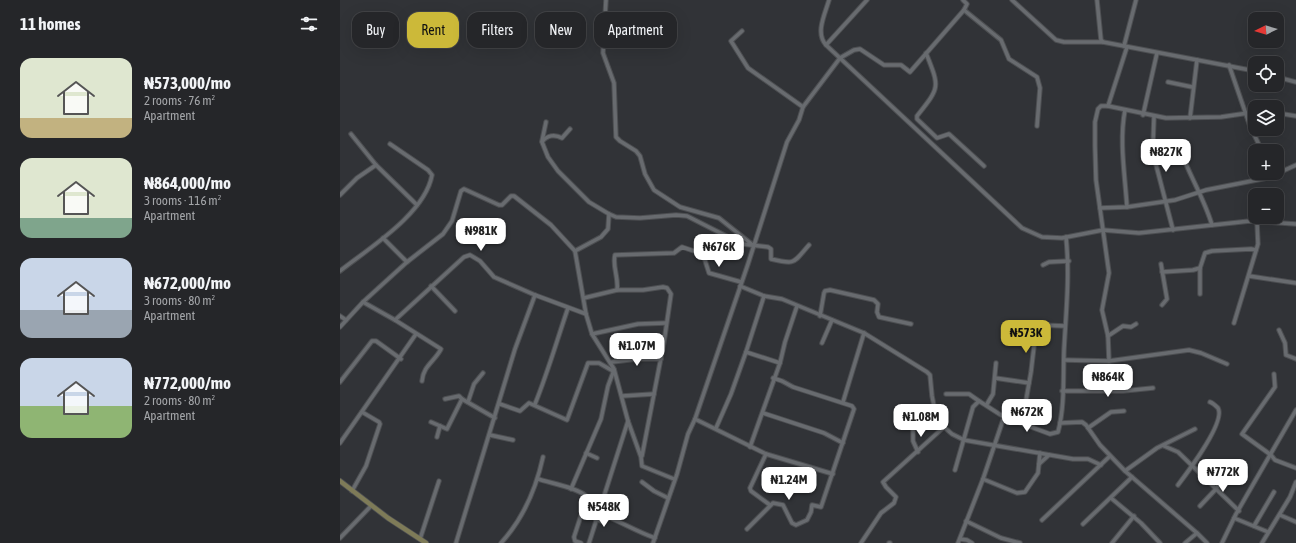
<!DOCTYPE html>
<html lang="en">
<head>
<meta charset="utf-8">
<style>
	:root { --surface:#252629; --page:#2d2e31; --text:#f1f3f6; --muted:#a3a5a8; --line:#424346; --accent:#ccb939 }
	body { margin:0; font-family:"Asap Condensed",sans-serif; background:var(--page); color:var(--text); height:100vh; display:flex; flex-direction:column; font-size:15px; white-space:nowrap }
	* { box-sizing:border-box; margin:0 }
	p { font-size:13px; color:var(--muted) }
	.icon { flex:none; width:22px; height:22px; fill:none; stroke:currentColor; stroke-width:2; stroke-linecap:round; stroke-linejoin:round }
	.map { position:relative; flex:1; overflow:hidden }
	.drawer { display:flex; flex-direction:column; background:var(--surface); width:340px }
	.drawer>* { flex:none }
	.guide { position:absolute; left:12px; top:12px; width:380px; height:36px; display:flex; gap:8px }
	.needle { width:26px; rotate:265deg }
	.buttons { position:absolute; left:908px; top:12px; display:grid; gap:8px }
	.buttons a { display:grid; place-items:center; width:36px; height:36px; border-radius:8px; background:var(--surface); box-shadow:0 4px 16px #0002,0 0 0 1px var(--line); font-size:20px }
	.price { position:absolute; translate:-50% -34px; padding:0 9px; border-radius:8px; background:#fff; color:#222; font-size:13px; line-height:26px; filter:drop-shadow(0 1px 2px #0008) }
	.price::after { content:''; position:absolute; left:50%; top:24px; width:12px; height:9px; margin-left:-6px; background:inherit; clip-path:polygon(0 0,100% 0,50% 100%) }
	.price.on { background:var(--accent); color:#111 }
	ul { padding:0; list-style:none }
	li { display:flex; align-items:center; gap:12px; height:100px; padding:0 20px }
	li span { display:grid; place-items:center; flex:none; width:112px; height:80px; border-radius:12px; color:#555 }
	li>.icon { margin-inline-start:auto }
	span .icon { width:48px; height:48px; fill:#fffc; stroke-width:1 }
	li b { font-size:17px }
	h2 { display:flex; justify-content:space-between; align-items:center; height:48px; padding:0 20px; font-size:17px }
	.chip { padding:0 14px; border-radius:12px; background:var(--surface); box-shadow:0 4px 16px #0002,0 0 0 1px var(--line); font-size:14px; line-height:36px }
	.chip.on { background:var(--accent); color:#111 }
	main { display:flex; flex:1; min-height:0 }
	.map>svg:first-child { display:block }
</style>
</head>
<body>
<main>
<section class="drawer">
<h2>11 homes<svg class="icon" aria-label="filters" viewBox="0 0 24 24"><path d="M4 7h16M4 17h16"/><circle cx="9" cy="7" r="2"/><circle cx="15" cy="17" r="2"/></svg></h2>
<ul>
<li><span style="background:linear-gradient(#dfe7d0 75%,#c2b280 0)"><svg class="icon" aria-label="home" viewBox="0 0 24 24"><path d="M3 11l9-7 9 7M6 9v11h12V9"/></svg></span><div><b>₦573,000/mo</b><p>2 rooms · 76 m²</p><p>Apartment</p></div></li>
<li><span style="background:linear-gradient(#dfe7d0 75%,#7fa58c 0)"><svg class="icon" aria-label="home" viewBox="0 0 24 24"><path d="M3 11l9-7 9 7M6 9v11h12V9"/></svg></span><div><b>₦864,000/mo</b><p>3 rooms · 116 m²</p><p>Apartment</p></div></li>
<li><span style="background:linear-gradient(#c9d6e8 65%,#9aa5b1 0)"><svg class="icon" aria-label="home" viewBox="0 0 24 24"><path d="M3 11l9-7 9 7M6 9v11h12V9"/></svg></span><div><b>₦672,000/mo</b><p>3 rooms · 80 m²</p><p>Apartment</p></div></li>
<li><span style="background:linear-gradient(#c9d6e8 60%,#8fb573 0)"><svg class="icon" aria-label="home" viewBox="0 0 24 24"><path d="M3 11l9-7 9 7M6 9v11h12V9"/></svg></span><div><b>₦772,000/mo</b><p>2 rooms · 80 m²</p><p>Apartment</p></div></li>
</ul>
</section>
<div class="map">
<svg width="956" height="543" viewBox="0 0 956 543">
	<rect width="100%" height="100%" fill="#313337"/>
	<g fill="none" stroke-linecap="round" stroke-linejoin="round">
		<!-- minor casing -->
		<g stroke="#4d4f52" stroke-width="5.5">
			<g id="minor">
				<path d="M266,0L263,53L274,83L276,137L280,141L296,151L300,156L305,174L314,190L340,207L379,218L414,246"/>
				<path d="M527,0L486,45L682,228L702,237L722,238L763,230L799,233L910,221L956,224"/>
				<path d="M672,0L716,40L724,42H763"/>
				<path d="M757,0L761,40L763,42L915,71"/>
				<path d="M624,10L661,40L669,59L697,77L700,88L697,126"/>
				<path d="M402,31L391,41L408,68L463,107"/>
				<path d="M486,45C475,33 485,14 489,0"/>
				<path d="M784,46L796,0"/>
				<path d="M586,53C600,88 600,87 577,116V119L597,138L609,134L644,166"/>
				<path d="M889,65L910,126L922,151"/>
				<path d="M937,77L956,82"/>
				<path d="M828,82L852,87"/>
				<path d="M768,106L787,47"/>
				<path d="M785,110C779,141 785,175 787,207"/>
				<path d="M937,113L956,116"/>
				<path d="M803,115L817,53"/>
				<path d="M814,117L813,144L814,157L833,230"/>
				<path d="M850,118L857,60"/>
				<path d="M230,129L222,138C215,134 207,135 202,142L208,157L218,171L249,202L269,214L276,217L300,218L336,215L347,216L402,244L428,247L431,249V259C456,265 453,263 469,245"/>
				<path d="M11,134L36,165L77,205"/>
				<path d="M202,141L206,122"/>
				<path d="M840,149C849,175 864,198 872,225"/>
				<path d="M0,195L17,178L36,165"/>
				<path d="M760,208L787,207L835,200L866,190L927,178L956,165"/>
				<path d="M269,214L268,229L261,237L235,251L246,314L252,334L274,369L288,421L301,457L302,466L334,479"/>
				<path d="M43,238L67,262"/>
				<path d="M821,264L827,299L822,305"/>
				<path d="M703,265L709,262L729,261"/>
				<path d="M0,271C29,248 85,214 92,175L88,170L50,144"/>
				<path d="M822,272L853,270L860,268"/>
				<path d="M909,276L956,283"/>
				<path d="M91,286L115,311"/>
				<path d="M400,286L424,296L442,299L524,333L587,372L590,375L592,396L596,416L604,427L612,434L624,440L733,459H748L761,465"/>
				<path d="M277,290C279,278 272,266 275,255L334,253L342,247L363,254L369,273L401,282"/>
				<path d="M860,294V268L865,253L872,251L911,249L916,250"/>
				<path d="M424,296L406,352L440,363"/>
				<path d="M244,298L277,290H303L323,287L327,288L331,294L324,342L302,456"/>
				<path d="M23,302L55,320L124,257L130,255L140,261L154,277L195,295"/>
				<path d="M0,316L6,320"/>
				<path d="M480,316L484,293L485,291L490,290L534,300L538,304L537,312L539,317L571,324"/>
				<path d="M55,320L101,349C95,361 83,366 82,381"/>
				<path d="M894,323L918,244L917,222"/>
				<path d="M0,327L23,302L67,262L103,234L112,221L121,191L124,189L159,205H162L171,196H174L211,225L235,251"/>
				<path d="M939,330L945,343L946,355L956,359"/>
				<path d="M252,334L298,324L326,323"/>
				<path d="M768,336L783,326L791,327L796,324"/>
				<path d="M482,343L492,320"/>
				<path d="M724,360L769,361L849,350L861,353L887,364"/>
				<path d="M769,361L768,336L762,310L769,273L756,180L755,146V122L758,109L761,106H768L826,118L881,117L915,112"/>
				<path d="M272,362L297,359H321"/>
				<path d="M934,374L935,387L902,434L931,455L935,460L956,468"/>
				<path d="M655,378L689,383"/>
				<path d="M0,382L32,341H36L61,359"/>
				<path d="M722,391H783L813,388"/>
				<path d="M606,394H629L639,401"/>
				<path d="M282,396L314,394"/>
				<path d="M105,399L119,396L122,399"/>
				<path d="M128,402L134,384L143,373"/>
				<path d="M503,402L524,333"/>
				<path d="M160,404L180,411L189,403L227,420L248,363H259L273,371"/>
				<path d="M195,404C208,372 217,340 228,308"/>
				<path d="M647,404L653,394L656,363"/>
				<path d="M423,413L484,433L503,443"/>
				<path d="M355,419L426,454L493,474"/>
				<path d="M91,422L107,429L122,399L155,418"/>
				<path d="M682,423L691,372L696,329L700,325L725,326"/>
				<path d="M720,423L742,422L746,425L760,445L785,471L857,533L867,543"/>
				<path d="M573,425V441L578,452"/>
				<path d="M376,428L391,394L406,352"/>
				<path d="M748,428L771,412L784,411"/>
				<path d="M150,435L173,440"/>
				<path d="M97,437L100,426"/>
				<path d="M0,443L76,334"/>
				<path d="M824,446L838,452L899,511"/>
				<path d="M410,447L440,363L445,342L457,306"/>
				<path d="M246,453L257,458"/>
				<path d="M426,454L410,488L411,491L430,505"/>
				<path d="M699,464L709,455"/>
				<path d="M615,470L633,407L639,401L664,417L710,434L718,432C725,406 723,377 724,350C726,312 730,275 726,237"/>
				<path d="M785,471L817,448L855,429"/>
				<path d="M198,479C210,483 240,488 247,497L234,537L235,541L241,543"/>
				<path d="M643,479L677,493L685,492L698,473L700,453"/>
				<path d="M302,482L314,491L328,498"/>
				<path d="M838,485C847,473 886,422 878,408C876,406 873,403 870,402"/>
				<path d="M231,489L261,419L268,386L274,370"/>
				<path d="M12,491L26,466L40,424L39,422L22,412"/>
				<path d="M771,498L801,523L820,543"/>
				<path d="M860,506L876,489L890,468"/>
				<path d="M258,513C278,520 295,531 315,538"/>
				<path d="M940,515L956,522"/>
				<path d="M894,518L928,532"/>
				<path d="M256,520L262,521L270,517"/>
				<path d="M702,520L770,456"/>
				<path d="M626,521L661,538L680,543"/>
				<path d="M743,524L792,477"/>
				<path d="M914,526L934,492"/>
				<path d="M407,529L433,503L443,505L452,523L456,525L467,520L471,512L472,505L481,507L514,409L512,406L453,387L442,381L433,378"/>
				<path d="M0,538L31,506"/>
				<path d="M80,539L99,481"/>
				<path d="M620,539L627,540L632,543"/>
				<path d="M116,543L175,349L195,295L246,314"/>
				<path d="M161,543C183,519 196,489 203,457"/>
				<path d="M249,543L288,421"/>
				<path d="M313,543L337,474L348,434L355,419L408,264L447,142L459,120L463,107L469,99L500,58L514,50L520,49L544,65H561L570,72L624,10L627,4L623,0"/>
				<path d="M521,543L541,513L554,503L556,497L546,487L543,482L604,427"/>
				<path d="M549,543H550"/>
				<path d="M618,543L643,479L664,417"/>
				<path d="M772,543L794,516"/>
				<path d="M845,543L857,533"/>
				<path d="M882,543L896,514L956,410"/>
				<path d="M922,543L950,497L956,482"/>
			</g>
		</g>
		<!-- secondary casing -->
		<g stroke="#4d4f52" stroke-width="6">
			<path id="secondary" d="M0,481L48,518L86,543"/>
		</g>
		<!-- minor -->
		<use href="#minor" stroke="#686b6f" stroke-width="3.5"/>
		<!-- secondary -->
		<use href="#secondary" stroke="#7e7b58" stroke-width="4.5"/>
	</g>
</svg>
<div class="buttons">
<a><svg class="needle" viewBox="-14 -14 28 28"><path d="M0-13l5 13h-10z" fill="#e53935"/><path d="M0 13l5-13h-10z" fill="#a3a5a8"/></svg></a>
<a><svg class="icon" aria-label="locate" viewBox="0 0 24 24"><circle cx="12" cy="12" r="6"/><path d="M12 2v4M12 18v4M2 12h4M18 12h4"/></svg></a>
<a><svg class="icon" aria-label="layers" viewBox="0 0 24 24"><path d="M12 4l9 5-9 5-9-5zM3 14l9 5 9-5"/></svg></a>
<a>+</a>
<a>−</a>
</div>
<b class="price" style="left:826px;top:173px">₦827K</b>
<b class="price" style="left:141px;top:252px">₦981K</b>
<b class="price" style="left:379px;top:268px">₦676K</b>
<b class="price on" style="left:686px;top:354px">₦573K</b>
<b class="price" style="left:297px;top:367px">₦1.07M</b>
<b class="price" style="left:768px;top:398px">₦864K</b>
<b class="price" style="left:687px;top:433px">₦672K</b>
<b class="price" style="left:581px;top:438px">₦1.08M</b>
<b class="price" style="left:883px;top:493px">₦772K</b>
<b class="price" style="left:449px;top:501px">₦1.24M</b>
<b class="price" style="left:264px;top:528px">₦548K</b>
<div class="guide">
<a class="chip">Buy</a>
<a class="chip on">Rent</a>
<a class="chip">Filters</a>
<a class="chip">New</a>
<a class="chip">Apartment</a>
</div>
</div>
</main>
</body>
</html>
